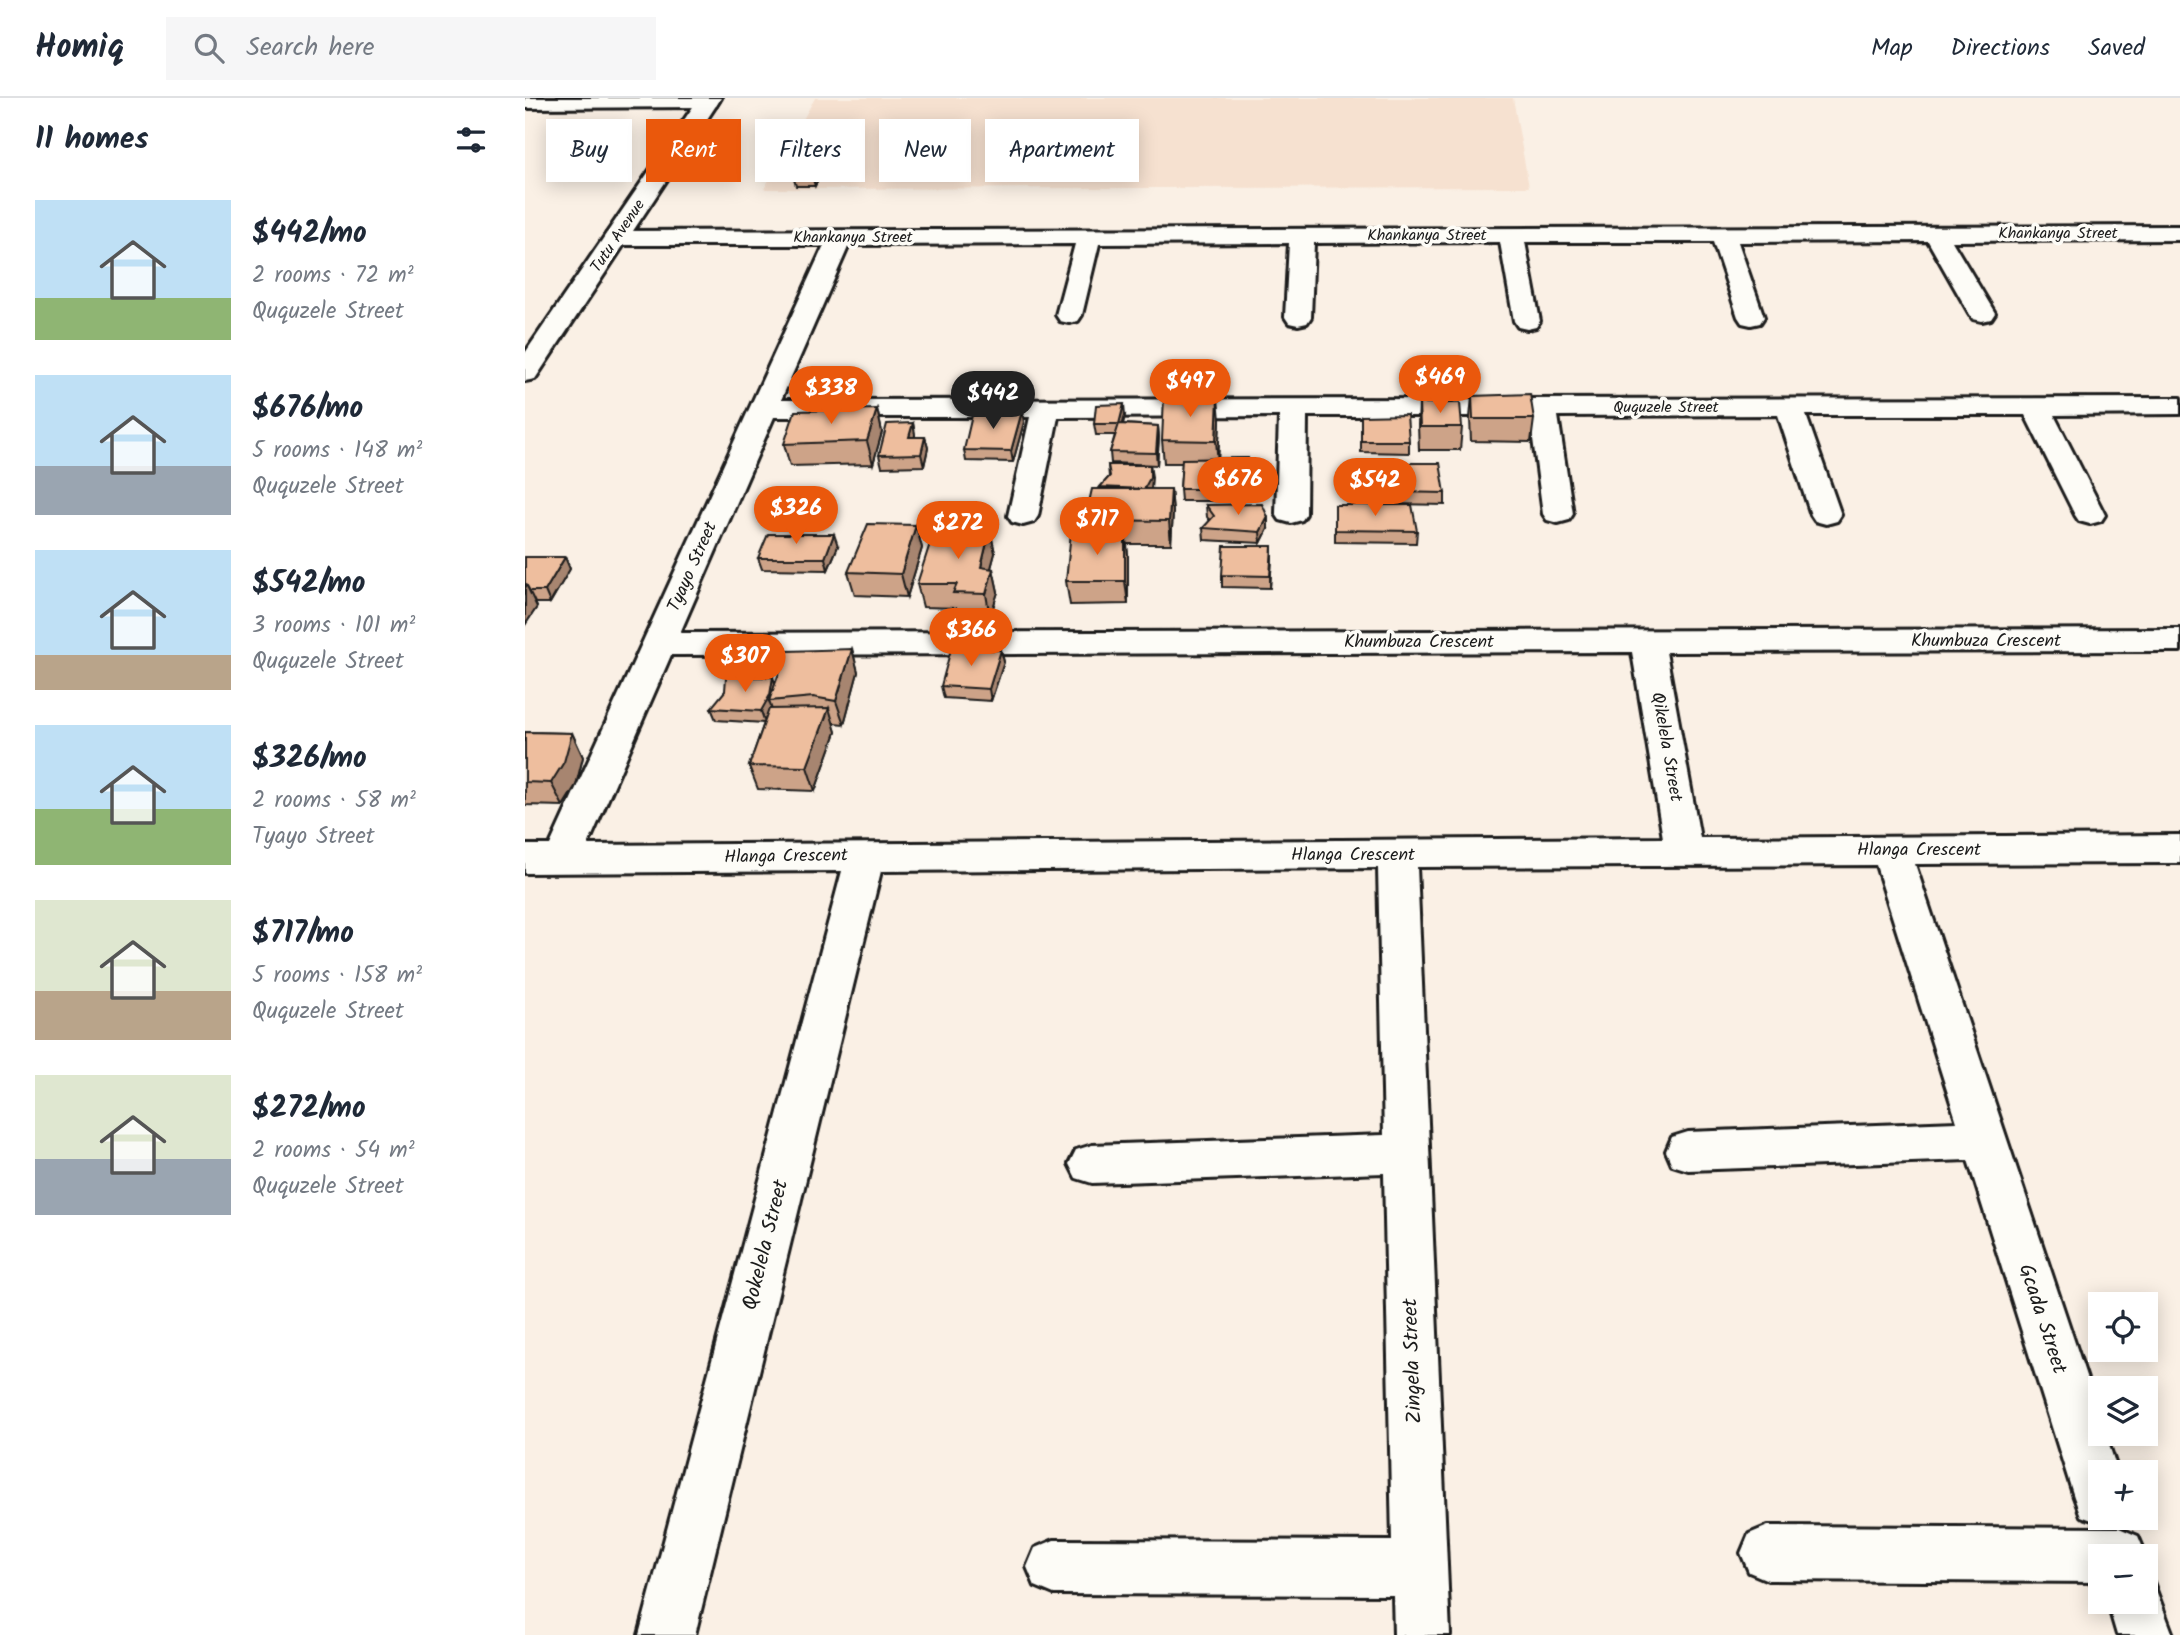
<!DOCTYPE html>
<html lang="en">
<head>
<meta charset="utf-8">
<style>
	:root { --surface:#fff; --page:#f6f6f7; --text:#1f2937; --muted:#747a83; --line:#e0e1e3; --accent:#ea580c }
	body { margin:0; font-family:Kalam,sans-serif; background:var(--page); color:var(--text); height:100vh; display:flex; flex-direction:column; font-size:26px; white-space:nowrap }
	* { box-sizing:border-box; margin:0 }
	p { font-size:23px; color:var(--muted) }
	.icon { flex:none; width:38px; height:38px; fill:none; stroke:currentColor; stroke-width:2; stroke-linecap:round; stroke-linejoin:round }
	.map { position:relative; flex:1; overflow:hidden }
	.panel { display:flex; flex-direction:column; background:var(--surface); width:525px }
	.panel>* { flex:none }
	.top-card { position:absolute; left:21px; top:21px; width:665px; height:63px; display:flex; gap:14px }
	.fabs { position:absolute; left:1563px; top:1194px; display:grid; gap:14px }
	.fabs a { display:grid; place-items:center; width:70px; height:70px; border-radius:0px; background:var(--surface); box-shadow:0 4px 18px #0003; font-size:35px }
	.price { position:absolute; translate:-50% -60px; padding:0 16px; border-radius:24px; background:var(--accent); color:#fff; font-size:23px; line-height:46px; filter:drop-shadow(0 2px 4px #0008) }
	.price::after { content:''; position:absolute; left:50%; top:42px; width:21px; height:16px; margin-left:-10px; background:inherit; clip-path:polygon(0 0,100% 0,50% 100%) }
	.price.current { background:#222; color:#fff }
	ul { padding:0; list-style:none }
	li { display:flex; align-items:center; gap:21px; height:175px; padding:0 35px }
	li span { display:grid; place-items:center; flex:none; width:196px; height:140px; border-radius:0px; color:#555 }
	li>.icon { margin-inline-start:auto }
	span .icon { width:84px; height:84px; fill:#fffc; stroke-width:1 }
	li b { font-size:30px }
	h2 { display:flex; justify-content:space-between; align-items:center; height:84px; padding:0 35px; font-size:30px }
	.tag { padding:0 24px; border-radius:0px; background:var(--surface); box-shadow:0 4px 18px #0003; font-size:24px; line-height:63px }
	.tag.current { background:var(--accent); color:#fff }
	header { display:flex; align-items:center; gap:42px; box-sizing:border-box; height:98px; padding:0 35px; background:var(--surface); border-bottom:2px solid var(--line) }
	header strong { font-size:33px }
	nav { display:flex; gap:38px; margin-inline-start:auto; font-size:24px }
	.search { width:490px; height:63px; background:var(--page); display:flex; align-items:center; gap:18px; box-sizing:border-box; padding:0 24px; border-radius:0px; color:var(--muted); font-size:26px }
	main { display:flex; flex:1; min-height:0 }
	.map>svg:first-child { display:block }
</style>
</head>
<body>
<header>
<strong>Homiq</strong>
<div class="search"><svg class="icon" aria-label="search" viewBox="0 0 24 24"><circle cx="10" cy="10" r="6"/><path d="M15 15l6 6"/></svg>Search here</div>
<nav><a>Map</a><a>Directions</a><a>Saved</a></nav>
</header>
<main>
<section class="panel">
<h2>11 homes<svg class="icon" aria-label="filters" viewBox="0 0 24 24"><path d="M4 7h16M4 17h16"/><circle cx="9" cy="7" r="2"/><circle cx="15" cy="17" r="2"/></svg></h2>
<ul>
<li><span style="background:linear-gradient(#bfe0f5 70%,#8fb573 0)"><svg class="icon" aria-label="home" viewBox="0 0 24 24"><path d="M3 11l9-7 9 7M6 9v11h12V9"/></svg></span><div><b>$442/mo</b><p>2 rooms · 72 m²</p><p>Ququzele Street</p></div></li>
<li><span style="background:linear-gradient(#bfe0f5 65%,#9aa5b1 0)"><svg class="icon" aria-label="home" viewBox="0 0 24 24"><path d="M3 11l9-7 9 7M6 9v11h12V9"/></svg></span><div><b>$676/mo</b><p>5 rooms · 148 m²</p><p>Ququzele Street</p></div></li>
<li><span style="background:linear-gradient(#bfe0f5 75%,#b9a48a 0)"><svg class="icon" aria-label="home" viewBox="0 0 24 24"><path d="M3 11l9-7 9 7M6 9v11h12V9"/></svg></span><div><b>$542/mo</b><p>3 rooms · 101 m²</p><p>Ququzele Street</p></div></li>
<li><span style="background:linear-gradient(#bfe0f5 60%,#8fb573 0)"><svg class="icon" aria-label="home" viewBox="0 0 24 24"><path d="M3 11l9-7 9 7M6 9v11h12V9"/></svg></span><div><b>$326/mo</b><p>2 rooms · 58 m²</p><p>Tyayo Street</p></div></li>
<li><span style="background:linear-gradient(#dfe7d0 65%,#b9a48a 0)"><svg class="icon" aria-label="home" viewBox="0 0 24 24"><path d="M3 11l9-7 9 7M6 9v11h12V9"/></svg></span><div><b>$717/mo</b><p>5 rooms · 158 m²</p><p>Ququzele Street</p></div></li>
<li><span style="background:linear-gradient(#dfe7d0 60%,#9aa5b1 0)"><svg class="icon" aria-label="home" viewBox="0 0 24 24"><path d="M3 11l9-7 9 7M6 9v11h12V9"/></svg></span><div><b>$272/mo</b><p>2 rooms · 54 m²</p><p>Ququzele Street</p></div></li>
</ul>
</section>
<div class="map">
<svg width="1655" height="1537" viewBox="0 0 1655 1537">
	<rect width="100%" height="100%" fill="#faf0e5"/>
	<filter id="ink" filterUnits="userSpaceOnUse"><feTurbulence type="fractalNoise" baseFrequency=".0143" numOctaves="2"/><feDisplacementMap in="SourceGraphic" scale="14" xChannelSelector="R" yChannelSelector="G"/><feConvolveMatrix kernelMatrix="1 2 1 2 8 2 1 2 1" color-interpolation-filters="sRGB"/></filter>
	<g filter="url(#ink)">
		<!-- built -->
		<path fill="#f6e1d0" d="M290,0H988L1004,89L239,91Z"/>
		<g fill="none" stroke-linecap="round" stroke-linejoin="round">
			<!-- street casing -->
			<g stroke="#1c1c1c" stroke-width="6">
				<g id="street">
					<path d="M0,0H192L194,3L191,8L183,9L0,10Z"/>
					<path d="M1655,128V142L1427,143L1470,215L1466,221L1457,223L1448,221L1444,215L1403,143L1213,144L1239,219L1235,225L1226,227L1217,225L1213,219L1188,144H1000L1015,223L1011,229L1002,231L993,229L989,223L975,144L789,145L786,219L782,225L773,227L764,225L760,219L764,145L574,146L557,217L553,223L544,225L535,223L531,217L550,146L324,147L256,302L1655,300V316L1529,317L1580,417L1576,423L1565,426L1554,423L1550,417L1500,317H1281L1316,417L1312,423L1301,426L1290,423L1286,417L1253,317L1033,318L1048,416L1044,422L1033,425L1022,422L1018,416L1005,318H782L781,416L777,422L766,425L755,422L751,416L754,318L533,319L513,418L509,424L498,427L487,424L483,418L505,319H249L155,535L1655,531V553L1141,554L1175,740L1655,737V765L1390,766L1575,1320V1335H1580L1593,1374H1575V1419H1590L1575,1425L1556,1418L1549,1399L1443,1062L1163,1072L1147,1067L1141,1053L1147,1039L1163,1034L1432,1024L1351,767L892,769L925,1537H869L868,1497L529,1496L510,1488L502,1469L510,1450L529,1442L867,1443L859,1075L567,1085L551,1080L544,1066L551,1052L567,1047L859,1037L853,770L356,773L170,1537H114L317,773L0,775V747H25L299,147H91L82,145L79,140L82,135L91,133ZM1107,554L1138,740L63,747L146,557Z"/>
					<path d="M1243,1428L1594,1430L1613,1438L1621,1457L1575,1458V1484L1243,1482L1224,1474L1216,1455L1224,1436Z"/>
					<path d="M1620,1480L1628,1484L1648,1537H1592L1582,1503H1620Z"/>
				</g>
			</g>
			<!-- secondary casing -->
			<g stroke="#1c1c1c" stroke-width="6">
				<path id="secondary" d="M174,0H196L10,281L0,283V255Z"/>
			</g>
			<!-- street -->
			<use href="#street" fill="#fdfcf7" fill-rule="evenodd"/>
			<!-- secondary -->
			<use href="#secondary" fill="#fdfcf7" fill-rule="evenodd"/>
		</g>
		<!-- wall -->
		<g fill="#cda388" stroke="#1c1c1c" stroke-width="2">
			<path d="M296,74L290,88H271L268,78Z"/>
			<path d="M947,298L1009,321L1006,344L946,343L945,320Z"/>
			<path d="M894,305L937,329L935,352H894L893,327Z"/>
			<path d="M352,311L357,334L348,366L265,368L259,346Z"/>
			<path d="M497,313L499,324L488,364L441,363L439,352Z"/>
			<path d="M600,317L598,326L633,328L634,339L632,367L586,365L585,354L590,337H571L569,326Z"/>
			<path d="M836,318L884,343V355L836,354Z"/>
			<path d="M695,322L693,361L723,360L724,371L721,385L698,386L697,403H656L655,391L657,365H639L637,342Z"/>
			<path d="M388,325L390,337V339H400L403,350L399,368L357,369L354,357Z"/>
			<path d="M869,365L920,395V407L870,406Z"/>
			<path d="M583,367H625L626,391H646L648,414L646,446H602L603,457V506L545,507L541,483L561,434L560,422L576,391L575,389L584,379Z"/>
			<path d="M681,407L743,431L736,445L679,442L678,430L685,423L682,419Z"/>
			<path d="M810,407L892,433L891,445L810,444Z"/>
			<path d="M391,427L397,450L382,499L330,497L323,474Z"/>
			<path d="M465,432L470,455L466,470L468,471L473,494L465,519L433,518L431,510L398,509L392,486Z"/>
			<path d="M313,448L303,472L237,471L233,460Z"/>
			<path d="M0,459H40L45,471L25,505H10L12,509L0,527Z"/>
			<path d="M747,459L745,490L697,489V477Z"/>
			<path d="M327,551L333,574L319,626L308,625L311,634L290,693L233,691L224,668L239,625L191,622L186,610L250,586Z"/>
			<path d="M476,552L479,564L466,603L419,600L416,588Z"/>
			<path d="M0,634L47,635L58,659L51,687L38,708L0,707Z"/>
		</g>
		<!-- shaded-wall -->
		<g fill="#a7856f" stroke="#1c1c1c" stroke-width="2">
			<path d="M294,63L296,74L290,88L287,78Z"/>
			<path d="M693,300L695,322L693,365L691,343Z"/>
			<path d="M599,306L600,317L595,337L594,326Z"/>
			<path d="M352,311L357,334L348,366L342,343Z"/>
			<path d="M497,313L499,324L488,364L486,353Z"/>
			<path d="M388,325L390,337L387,351L384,339Z"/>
			<path d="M633,328L634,339L632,367L631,355Z"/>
			<path d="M400,339L403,350L399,368L396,356Z"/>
			<path d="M723,360L724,371L721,385V374Z"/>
			<path d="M625,367L627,379L626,392L619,391Z"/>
			<path d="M698,374V386L697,403L696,391Z"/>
			<path d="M646,391L648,414L646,446L644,423Z"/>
			<path d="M743,419V431L736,445L735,434Z"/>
			<path d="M391,427L397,450L382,499L376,476Z"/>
			<path d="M465,432L470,455L460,492L456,469Z"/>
			<path d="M600,434L603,457V506L600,483Z"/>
			<path d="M309,436L313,448L303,472L300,460Z"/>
			<path d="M747,448V459L745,490V478Z"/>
			<path d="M40,459L45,471L25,505L20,493Z"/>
			<path d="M468,471L473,494L465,519L461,496Z"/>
			<path d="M1,486L12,509L0,527V488Z"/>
			<path d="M327,551L333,574L319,626L311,603Z"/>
			<path d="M476,552L479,564L466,603L464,591Z"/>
			<path d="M248,579L252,591L244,603L247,612L240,625L236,613Z"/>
			<path d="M304,610L311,634L290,693L282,669Z"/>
			<path d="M47,635L58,659L51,687L38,708L26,685Z"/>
		</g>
		<!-- building -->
		<g fill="#eebe9e" stroke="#1c1c1c" stroke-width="2">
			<path d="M275,63H294L287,78H268Z"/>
			<path d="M1005,296L1009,321H948L947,298Z"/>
			<path d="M639,299L693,300L691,343L637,342Z"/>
			<path d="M894,305H935L937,329H895Z"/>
			<path d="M599,306L594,326L633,328L631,355L585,354L594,326H569L571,307Z"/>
			<path d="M352,311L342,343L259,346L270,313Z"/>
			<path d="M448,313H497L486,353L439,352Z"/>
			<path d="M882,317L884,343H836V318Z"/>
			<path d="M388,325L384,339H400L396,356L354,357L362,326Z"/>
			<path d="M723,360L721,374H698L696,391H655L657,361Z"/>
			<path d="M869,365H915L920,395L870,394Z"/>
			<path d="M583,367H625V380L619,391L575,389L585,378Z"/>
			<path d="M567,391H646L644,423L560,422Z"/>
			<path d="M737,406L743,419L735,434L678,430L689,418L681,407Z"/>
			<path d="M810,407H887L892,433L810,432Z"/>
			<path d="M343,426L391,427L376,476L323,474Z"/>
			<path d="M465,432L456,469L468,471L461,496L428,495L432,486H392L409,433Z"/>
			<path d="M546,434H600V483H541Z"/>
			<path d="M243,436H309L300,460H233Z"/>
			<path d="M699,448H747L745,478L697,477Z"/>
			<path d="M0,459H40L20,493H5L1,486H0Z"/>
			<path d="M327,551L311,603L288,599L244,603L262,553Z"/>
			<path d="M426,551L476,552L464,591L416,588Z"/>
			<path d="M201,579H248L245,597L236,613L186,610L200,593Z"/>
			<path d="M304,610L282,669L224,668L244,611Z"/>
			<path d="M0,634L47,635L39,664L26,685L0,684Z"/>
		</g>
	</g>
	<g text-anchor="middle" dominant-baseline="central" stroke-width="7" stroke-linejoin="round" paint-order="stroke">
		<!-- far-street labels -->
		<g font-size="16" fill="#1c1c1c" stroke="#fdfcf7">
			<text x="1533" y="135">Khankanya Street</text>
			<text x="902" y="137">Khankanya Street</text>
			<text transform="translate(93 138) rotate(-56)">Tutu Avenue</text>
			<text x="328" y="139">Khankanya Street</text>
			<text x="1141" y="309">Ququzele Street</text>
		</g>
		<!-- street labels -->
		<g font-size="18" fill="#1c1c1c" stroke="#fdfcf7">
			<text transform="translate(168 469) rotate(-66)">Tyayo Street</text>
			<text x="1461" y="543">Khumbuza Crescent</text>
			<text x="894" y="544">Khumbuza Crescent</text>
			<text transform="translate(1141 649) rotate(80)">Qikelela Street</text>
			<text x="1394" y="752">Hlanga Crescent</text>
			<text x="828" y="757">Hlanga Crescent</text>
			<text transform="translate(261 759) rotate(-1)">Hlanga Crescent</text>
		</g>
		<!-- near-street labels -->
		<g font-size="21" fill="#1c1c1c" stroke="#fdfcf7">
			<text transform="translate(241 1147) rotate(-76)">Qokelela Street</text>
			<text transform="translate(1517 1221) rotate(72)">Gcada Street</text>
			<text transform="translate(888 1263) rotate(-92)">Zingela Street</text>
		</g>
	</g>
</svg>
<div class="fabs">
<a><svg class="icon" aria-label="locate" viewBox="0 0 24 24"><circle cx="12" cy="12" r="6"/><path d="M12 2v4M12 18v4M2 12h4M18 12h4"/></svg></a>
<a><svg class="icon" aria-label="layers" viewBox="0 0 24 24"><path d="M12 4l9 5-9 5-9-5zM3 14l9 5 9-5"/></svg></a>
<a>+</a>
<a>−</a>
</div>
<b class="price" style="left:915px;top:317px">$469</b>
<b class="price" style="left:665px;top:321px">$497</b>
<b class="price" style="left:306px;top:328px">$338</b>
<b class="price current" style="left:468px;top:333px">$442</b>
<b class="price" style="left:713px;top:419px">$676</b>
<b class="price" style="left:850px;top:420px">$542</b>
<b class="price" style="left:271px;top:448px">$326</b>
<b class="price" style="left:572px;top:459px">$717</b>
<b class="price" style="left:433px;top:463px">$272</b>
<b class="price" style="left:446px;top:570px">$366</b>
<b class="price" style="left:220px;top:596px">$307</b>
<div class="top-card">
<a class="tag">Buy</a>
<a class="tag current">Rent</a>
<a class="tag">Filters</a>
<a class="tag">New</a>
<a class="tag">Apartment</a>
</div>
</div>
</main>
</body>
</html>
